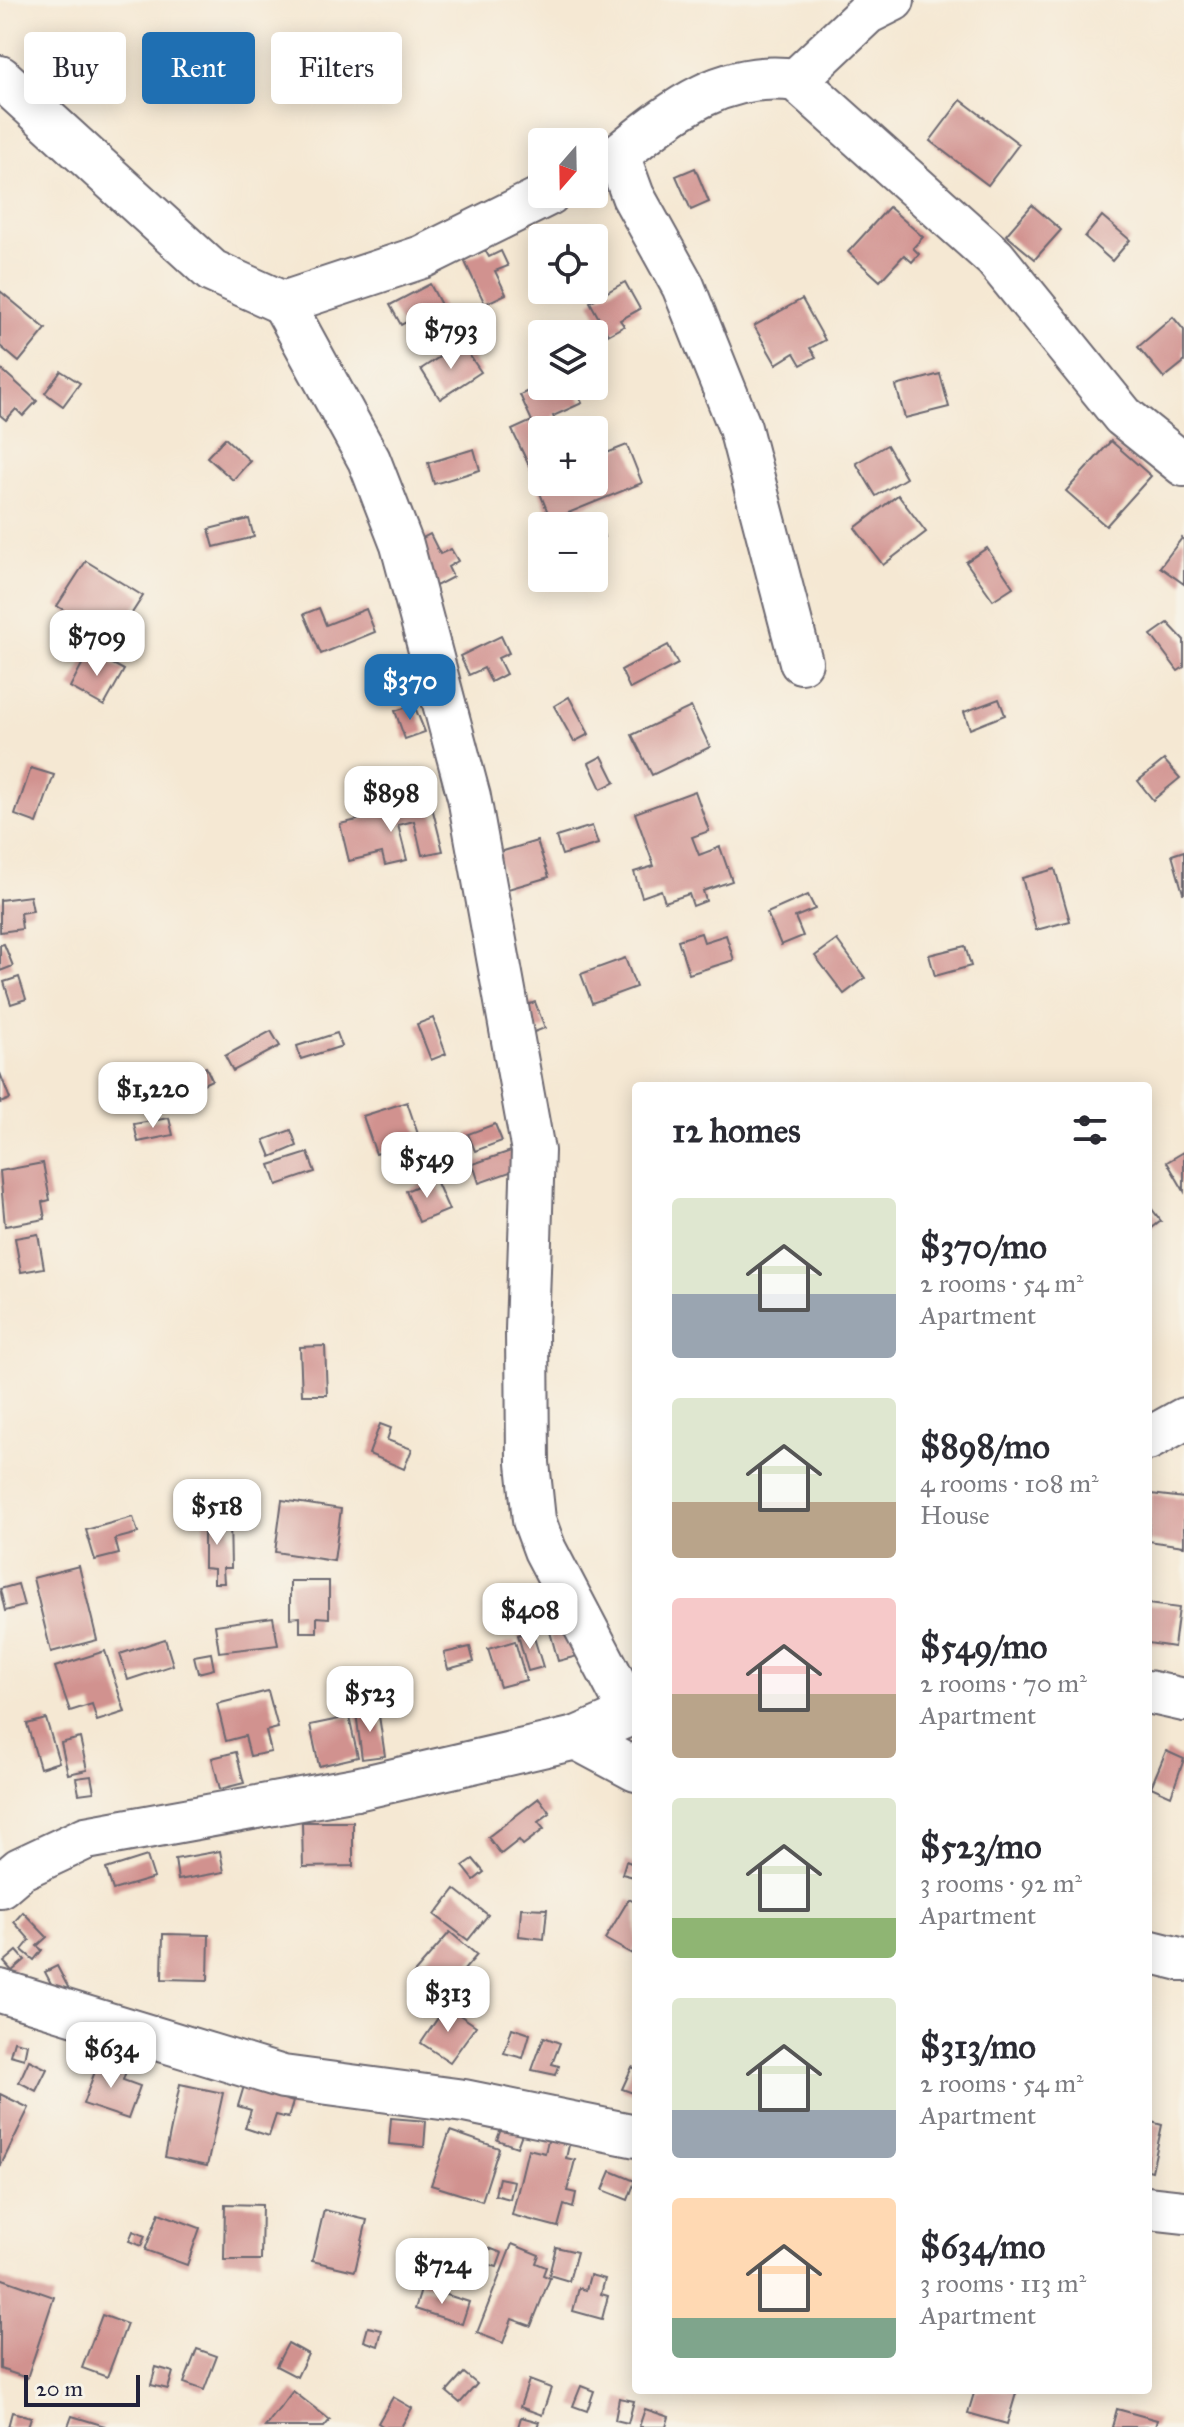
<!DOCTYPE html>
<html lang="en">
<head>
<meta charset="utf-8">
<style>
	:root { --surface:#fff; --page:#f2f2f3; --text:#2b2b33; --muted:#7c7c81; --accent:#1f6fb2 }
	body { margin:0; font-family:"IM FELL Great Primer",serif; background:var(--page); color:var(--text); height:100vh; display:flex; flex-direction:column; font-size:30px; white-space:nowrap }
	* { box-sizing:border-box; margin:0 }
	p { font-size:26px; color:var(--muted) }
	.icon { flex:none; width:44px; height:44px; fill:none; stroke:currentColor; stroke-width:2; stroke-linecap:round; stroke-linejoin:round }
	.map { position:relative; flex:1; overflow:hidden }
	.side { position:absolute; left:632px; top:1082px; width:520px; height:1312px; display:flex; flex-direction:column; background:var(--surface); border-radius:8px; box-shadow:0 4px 20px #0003 }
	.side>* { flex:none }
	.hud { position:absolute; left:24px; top:32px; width:488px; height:72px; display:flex; gap:16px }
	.needle { width:52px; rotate:200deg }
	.tools { position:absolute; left:528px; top:128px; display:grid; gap:16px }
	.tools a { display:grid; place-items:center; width:80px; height:80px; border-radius:8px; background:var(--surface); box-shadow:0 4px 20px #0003; font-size:40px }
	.scale { position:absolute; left:24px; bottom:20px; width:116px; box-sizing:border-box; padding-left:8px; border:4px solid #22223b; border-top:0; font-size:22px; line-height:28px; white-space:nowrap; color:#22223b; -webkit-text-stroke:6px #f7f3e8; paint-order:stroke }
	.price { position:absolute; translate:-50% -68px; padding:0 18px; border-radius:16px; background:#fff; color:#222; font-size:26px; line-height:52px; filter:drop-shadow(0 2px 4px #0008) }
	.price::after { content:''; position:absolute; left:50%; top:48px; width:24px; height:18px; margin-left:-12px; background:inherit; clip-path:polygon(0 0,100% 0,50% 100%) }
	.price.active { background:var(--accent); color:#fff }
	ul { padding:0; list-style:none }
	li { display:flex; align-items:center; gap:24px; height:200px; padding:0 40px }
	li span { display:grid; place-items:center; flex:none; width:224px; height:160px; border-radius:8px; color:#555 }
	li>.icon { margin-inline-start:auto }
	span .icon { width:96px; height:96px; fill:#fffc; stroke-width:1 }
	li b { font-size:34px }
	h2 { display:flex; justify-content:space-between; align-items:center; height:96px; padding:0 40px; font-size:34px }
	.chip { padding:0 28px; border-radius:8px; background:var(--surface); box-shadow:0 4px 20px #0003; font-size:28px; line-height:72px }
	.chip.active { background:var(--accent); color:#fff }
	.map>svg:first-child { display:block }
</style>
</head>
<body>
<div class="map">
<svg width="1184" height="2427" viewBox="0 0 1184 2427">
	<rect width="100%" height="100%" fill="#f7f3e8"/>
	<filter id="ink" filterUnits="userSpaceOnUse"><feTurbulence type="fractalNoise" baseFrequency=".0125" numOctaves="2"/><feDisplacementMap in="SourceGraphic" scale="16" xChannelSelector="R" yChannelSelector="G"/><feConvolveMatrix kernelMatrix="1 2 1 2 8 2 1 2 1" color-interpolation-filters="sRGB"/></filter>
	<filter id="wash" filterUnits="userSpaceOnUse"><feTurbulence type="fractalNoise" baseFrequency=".006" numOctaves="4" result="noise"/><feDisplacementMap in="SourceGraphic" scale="32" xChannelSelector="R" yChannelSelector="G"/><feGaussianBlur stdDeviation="1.8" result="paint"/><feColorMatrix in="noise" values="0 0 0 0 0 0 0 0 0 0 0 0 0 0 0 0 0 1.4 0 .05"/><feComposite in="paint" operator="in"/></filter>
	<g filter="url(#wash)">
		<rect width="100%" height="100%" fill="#f5e8d3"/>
		<g id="blocks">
			<!-- building -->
			<g fill="#d1928f">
				<path d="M961,100L1019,144L988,185L930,141Z"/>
				<path d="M695,168L709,202L691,210L676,176Z"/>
				<path d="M1032,205L1061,230L1035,259L1006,235Z"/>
				<path d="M889,207L923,237L913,248L919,254L912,262L904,255L880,281L848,252Z"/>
				<path d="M1102,216L1130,240L1112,261L1085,237Z"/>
				<path d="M485,250L489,257L501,251L508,266L495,271L506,294L485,304L464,260Z"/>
				<path d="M625,282L640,309L620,320L624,326L608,335L590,302Z"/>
				<path d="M430,284L448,318L430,327L423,313L401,325L390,305Z"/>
				<path d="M0,291L46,329L19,362L0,346Z"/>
				<path d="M802,299L825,340L810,348L816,357L801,365L794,353L776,364L754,326Z"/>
				<path d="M1173,317L1184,330V362L1164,378L1138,347Z"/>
				<path d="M461,343L481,372L440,399L421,369Z"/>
				<path d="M0,368L37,401L23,416L16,409L6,420L0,415Z"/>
				<path d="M61,371L80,383L63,406L45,393Z"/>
				<path d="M940,374L949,407L905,418L896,386Z"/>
				<path d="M542,384L574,386L582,403L553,416L559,430H542V469L533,474L512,430L532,421L520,395Z"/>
				<path d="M225,438L250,461L233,480L207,457Z"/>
				<path d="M1111,441L1151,476L1106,526L1066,491Z"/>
				<path d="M627,445L642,483L551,520L535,481L594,482V458Z"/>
				<path d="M887,445L906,478L876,496L856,463Z"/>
				<path d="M474,449L480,470L434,484L428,463Z"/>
				<path d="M898,495L926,532L883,565L855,528Z"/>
				<path d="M249,519L254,537L214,547L209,529Z"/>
				<path d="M599,520L604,537L594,540V526L581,525Z"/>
				<path d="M430,534L440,554L451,549L458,561L448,567L453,577L436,586L413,543Z"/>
				<path d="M1182,538L1184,540V584L1160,567Z"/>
				<path d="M987,548L1013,587L993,600L966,562Z"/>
				<path d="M86,561L143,596L123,627L107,617L98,631L57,606Z"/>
				<path d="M319,608L326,625L366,609L375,632L321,654L304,614Z"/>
				<path d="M1168,623L1184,640V667L1178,671L1151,635Z"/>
				<path d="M501,636L509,653L498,658L506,674L491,682L484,668L469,675L460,656Z"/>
				<path d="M668,645L678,664L630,689L621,670Z"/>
				<path d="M89,651L124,670L104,706L70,687Z"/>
				<path d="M569,697L589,734L574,742L554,706Z"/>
				<path d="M999,699L1005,715L970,729L964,712Z"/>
				<path d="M414,705L425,732L405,739L395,711Z"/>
				<path d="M691,707L710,747L652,775L632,735Z"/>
				<path d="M602,756L615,782L601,789L589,763Z"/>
				<path d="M1164,760L1180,778L1153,800L1138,781Z"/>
				<path d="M31,768L54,775L37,823L15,815Z"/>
				<path d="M695,791L709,831L692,837L699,855L720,847L732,881L703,891L706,901L693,906L689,894L665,902L661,890L642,897L634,872L654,866L635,813Z"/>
				<path d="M431,803L443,851L422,855L414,821L398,825L407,860L385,865L382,853L349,861L340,824Z"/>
				<path d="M592,826L598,844L562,855L556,837Z"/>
				<path d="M537,841L549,877L508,889L497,853Z"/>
				<path d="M1184,851V893H1183L1172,855Z"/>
				<path d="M1055,869L1070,921L1036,930L1022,878Z"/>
				<path d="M808,895L815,909L795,917L803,936L781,945L767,913Z"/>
				<path d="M30,896L33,911L20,913L22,929L0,932V900Z"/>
				<path d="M701,933L704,942L726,935L734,960L689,974L678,940Z"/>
				<path d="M837,940L865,978L844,994L815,956Z"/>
				<path d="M4,944L13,966L0,971V945Z"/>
				<path d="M965,946L971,966L935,976L929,955Z"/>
				<path d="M625,958L636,987L592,1003L581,974Z"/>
				<path d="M19,977L26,999L11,1004L4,982Z"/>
				<path d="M535,1002L545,1028L529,1034L519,1008Z"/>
				<path d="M433,1018L446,1054L431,1060L417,1024Z"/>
				<path d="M271,1031L280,1046L233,1071L225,1056Z"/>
				<path d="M337,1033L342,1046L301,1059L297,1046Z"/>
				<path d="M206,1067L212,1080L186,1092L180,1080Z"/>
				<path d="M0,1073L10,1099L0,1103Z"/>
				<path d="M407,1102L420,1140L376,1154L363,1116Z"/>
				<path d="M169,1118L173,1135L138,1142L134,1124Z"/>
				<path d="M495,1124L502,1141L475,1151L468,1134Z"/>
				<path d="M291,1130L297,1146L271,1157L264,1140Z"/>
				<path d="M514,1150L521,1168L479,1183L473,1164Z"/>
				<path d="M1184,1152V1191L1167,1162Z"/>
				<path d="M308,1153L315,1172L277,1185L270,1165Z"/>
				<path d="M43,1163L50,1200L42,1202L45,1219L5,1226L0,1171Z"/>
				<path d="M435,1178L449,1210L419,1222L406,1191Z"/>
				<path d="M1148,1204L1161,1221L1148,1231Z"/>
				<path d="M38,1234L44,1268L21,1272L15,1238Z"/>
				<path d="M325,1346L327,1395H302L300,1347Z"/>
				<path d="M380,1424L391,1428L387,1440L412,1449L404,1469L369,1454Z"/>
				<path d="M1151,1494L1184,1498V1546L1148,1541Z"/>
				<path d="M282,1500L341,1509L334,1561L275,1552Z"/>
				<path d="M133,1517L138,1533L115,1539L119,1554L95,1560L86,1530Z"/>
				<path d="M204,1519H230L231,1568H223L224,1583H214V1569L204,1568Z"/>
				<path d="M79,1566L97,1640L51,1652L33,1578Z"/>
				<path d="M290,1581H329V1618L317,1617V1632H300V1617L290,1618Z"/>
				<path d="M18,1584L24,1606L5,1611L0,1589Z"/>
				<path d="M566,1600L581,1655L558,1661L543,1606Z"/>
				<path d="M1148,1604L1179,1608L1174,1647L1148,1643Z"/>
				<path d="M273,1617L278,1645L219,1652L215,1625Z"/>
				<path d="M532,1631L543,1667L528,1671L518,1635Z"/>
				<path d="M165,1639L173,1665L128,1680L120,1654Z"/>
				<path d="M515,1641L526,1680L500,1687L488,1649Z"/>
				<path d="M470,1647L474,1662L448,1669L444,1653Z"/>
				<path d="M105,1651L125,1712L97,1721L92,1704L70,1711L55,1667Z"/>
				<path d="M211,1653L214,1669L198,1673L194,1656Z"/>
				<path d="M268,1691L278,1728L266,1731L271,1752L250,1756L245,1736L226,1741L217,1704Z"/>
				<path d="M378,1709L385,1756L362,1759L356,1712Z"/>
				<path d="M349,1717L358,1757L319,1766L310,1725Z"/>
				<path d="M46,1719L59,1762L40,1768L27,1724Z"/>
				<path d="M80,1738L87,1770L68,1774L61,1743Z"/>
				<path d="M1166,1751L1184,1759L1171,1796L1151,1787Z"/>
				<path d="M236,1752L244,1783L220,1789L212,1758Z"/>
				<path d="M91,1776L94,1792L79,1794L76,1778Z"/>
				<path d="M539,1798L550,1813L538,1822L544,1829L523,1845L519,1840L501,1854L488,1837Z"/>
				<path d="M302,1822H353V1866L303,1867Z"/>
				<path d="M220,1851L224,1872L178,1880L175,1859Z"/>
				<path d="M147,1856L154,1878L113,1890L106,1869Z"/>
				<path d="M473,1859L484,1872L474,1880L463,1866Z"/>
				<path d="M626,1861L636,1865L634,1877L622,1874Z"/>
				<path d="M455,1889L488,1915L468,1940L435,1915Z"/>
				<path d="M629,1899L636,1903V1947L632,1954L605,1939Z"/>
				<path d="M521,1908L547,1909L544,1939L519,1936Z"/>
				<path d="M23,1912L47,1937L37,1946L42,1950L34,1960L22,1950L30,1940L14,1922Z"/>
				<path d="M450,1932L477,1955L436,2002L410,1978Z"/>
				<path d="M163,1934L209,1935L208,1980L162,1979Z"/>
				<path d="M17,1951L25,1960L12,1971L4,1962Z"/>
				<path d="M57,1966L69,1989L57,1995L45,1972Z"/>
				<path d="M446,2006L476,2026L450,2062L421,2043Z"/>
				<path d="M512,2028L530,2034L523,2058L504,2053Z"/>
				<path d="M544,2037L560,2043L552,2064L559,2066L556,2075L532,2070Z"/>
				<path d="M14,2041L27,2044L24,2059L10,2055Z"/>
				<path d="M100,2058L127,2068L123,2080L140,2086L128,2119L83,2104Z"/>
				<path d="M29,2060L47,2069L36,2091L19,2082Z"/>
				<path d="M632,2067L636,2069V2094L622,2089Z"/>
				<path d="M180,2084L223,2093L207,2166L165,2157Z"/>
				<path d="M244,2086L293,2102L288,2118L276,2115L269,2136L245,2128L251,2110L238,2106Z"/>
				<path d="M0,2094L29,2108L0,2167Z"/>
				<path d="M391,2118L426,2121L424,2147L389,2144Z"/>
				<path d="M504,2121L524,2128L517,2147L497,2140Z"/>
				<path d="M1148,2121L1162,2125L1152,2171L1148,2170Z"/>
				<path d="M450,2131L499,2148L482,2201L431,2185Z"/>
				<path d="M549,2137L570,2141L566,2158L575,2160L567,2191L576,2193L573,2208L564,2205L558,2227L512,2215L528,2149L545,2153Z"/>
				<path d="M611,2171L635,2181L628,2200L603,2190Z"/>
				<path d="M499,2178L514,2181L510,2199L495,2195Z"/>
				<path d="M225,2204L262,2205L261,2260H224Z"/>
				<path d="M324,2210L367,2220L355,2271L312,2261Z"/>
				<path d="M159,2213L200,2228L187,2265L145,2250Z"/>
				<path d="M133,2231L145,2236L141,2246L129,2241Z"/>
				<path d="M512,2244L539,2255L536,2263L546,2267L543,2275L550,2278L531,2326L512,2319L503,2343L477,2333Z"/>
				<path d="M447,2245L465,2253L459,2264L441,2256Z"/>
				<path d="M556,2247L577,2252L569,2281L549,2275Z"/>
				<path d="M489,2248L502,2253L497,2267L484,2263Z"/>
				<path d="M426,2256L443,2259L438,2286L421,2283Z"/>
				<path d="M590,2275L605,2279L601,2294L608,2296L602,2319L573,2311L579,2288L586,2290Z"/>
				<path d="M0,2278L54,2297L27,2378L0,2369Z"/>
				<path d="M422,2287L469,2302L462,2324L415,2309Z"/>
				<path d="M102,2315L127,2324L107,2377L82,2368Z"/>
				<path d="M368,2327L382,2330L378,2346L364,2341Z"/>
				<path d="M288,2343L308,2354L297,2377L276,2366Z"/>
				<path d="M197,2349L217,2356L204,2390L184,2383Z"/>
				<path d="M156,2367L173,2372L168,2389L151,2385Z"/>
				<path d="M464,2373L477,2384L460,2403L447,2392Z"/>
				<path d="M529,2380L551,2388L542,2415L520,2407Z"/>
				<path d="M581,2386L594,2391L587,2411L573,2406Z"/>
				<path d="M975,2390H1017L1007,2424L968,2413Z"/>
				<path d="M293,2391L330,2420L324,2427H265Z"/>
				<path d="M393,2397L412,2408L401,2427H384L378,2423Z"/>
				<path d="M619,2398L634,2401L628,2423L615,2420Z"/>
				<path d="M645,2409L669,2417L666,2427H639Z"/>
				<path d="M1117,2409L1157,2420L1155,2427H1112Z"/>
				<path d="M12,2412L31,2417L28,2427H8Z"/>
				<path d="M72,2416L105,2426V2427H68Z"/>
				<path d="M521,2417L539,2422L537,2427H518Z"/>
			</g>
		</g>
	</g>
	<g filter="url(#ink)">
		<use href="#blocks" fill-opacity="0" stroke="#6c6770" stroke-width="2"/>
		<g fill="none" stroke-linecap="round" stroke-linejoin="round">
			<!-- minor casing -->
			<g stroke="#6c6770" stroke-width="46">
				<g id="minor">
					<path d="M0,77L212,271L283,303L422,257L549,194"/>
					<path d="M796,80L867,13L893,0"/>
					<path d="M283,303L369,460L402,545L469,797L533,1151L527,1330L528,1463L534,1520L545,1550L631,1714"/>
					<path d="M801,662L740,428L683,286L633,196L618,155C673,111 721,70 796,80L995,258L1123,416L1184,465"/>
					<path d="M1148,1439L1184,1419"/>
					<path d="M1148,1692L1184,1700"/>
					<path d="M576,1738L636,1770"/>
					<path d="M0,1886L20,1869L86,1838L356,1789L576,1738L636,1712"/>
					<path d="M1148,1951L1184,1960"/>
					<path d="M0,1991L283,2077L464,2101L636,2136"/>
					<path d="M1148,2208L1184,2212"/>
				</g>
			</g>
			<!-- minor -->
			<use href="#minor" stroke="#fff" stroke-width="42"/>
		</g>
	</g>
</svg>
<div class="tools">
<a><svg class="needle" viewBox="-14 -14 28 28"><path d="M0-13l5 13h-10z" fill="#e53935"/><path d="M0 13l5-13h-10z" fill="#7c7c81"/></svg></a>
<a><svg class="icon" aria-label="locate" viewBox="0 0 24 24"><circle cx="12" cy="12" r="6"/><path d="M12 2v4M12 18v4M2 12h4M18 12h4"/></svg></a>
<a><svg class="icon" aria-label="layers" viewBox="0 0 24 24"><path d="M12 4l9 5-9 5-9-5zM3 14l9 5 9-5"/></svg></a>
<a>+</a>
<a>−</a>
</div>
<div class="scale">20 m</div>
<b class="price" style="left:451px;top:371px">$793</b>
<b class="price" style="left:97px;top:678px">$709</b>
<b class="price active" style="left:410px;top:722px">$370</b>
<b class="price" style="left:391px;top:834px">$898</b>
<b class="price" style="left:153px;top:1130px">$1,220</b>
<b class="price" style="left:427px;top:1200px">$549</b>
<b class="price" style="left:217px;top:1547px">$518</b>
<b class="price" style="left:530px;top:1651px">$408</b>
<b class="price" style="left:370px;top:1734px">$523</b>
<b class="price" style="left:448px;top:2034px">$313</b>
<b class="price" style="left:111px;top:2090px">$634</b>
<b class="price" style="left:442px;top:2306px">$724</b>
<div class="hud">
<a class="chip">Buy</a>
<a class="chip active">Rent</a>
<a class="chip">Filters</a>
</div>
<section class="side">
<h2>12 homes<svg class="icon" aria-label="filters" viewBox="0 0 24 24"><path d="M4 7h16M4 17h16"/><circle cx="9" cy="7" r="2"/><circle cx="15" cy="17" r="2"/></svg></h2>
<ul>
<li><span style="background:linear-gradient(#dfe7d0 60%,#9aa5b1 0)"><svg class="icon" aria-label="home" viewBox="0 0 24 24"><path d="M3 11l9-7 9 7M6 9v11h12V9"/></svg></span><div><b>$370/mo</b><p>2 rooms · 54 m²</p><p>Apartment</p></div></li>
<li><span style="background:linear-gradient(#dfe7d0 65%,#b9a48a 0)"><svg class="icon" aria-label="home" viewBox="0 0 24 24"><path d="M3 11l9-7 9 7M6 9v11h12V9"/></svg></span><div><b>$898/mo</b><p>4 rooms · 108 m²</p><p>House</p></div></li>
<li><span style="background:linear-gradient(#f6c9c9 60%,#b9a48a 0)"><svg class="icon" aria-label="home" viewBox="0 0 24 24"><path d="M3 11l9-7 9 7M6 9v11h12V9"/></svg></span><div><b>$549/mo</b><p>2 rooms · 70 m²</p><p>Apartment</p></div></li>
<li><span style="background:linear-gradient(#dfe7d0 75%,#8fb573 0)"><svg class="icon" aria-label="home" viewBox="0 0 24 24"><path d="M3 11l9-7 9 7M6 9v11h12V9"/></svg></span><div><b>$523/mo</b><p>3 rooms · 92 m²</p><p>Apartment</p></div></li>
<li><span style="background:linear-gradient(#dfe7d0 70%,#9aa5b1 0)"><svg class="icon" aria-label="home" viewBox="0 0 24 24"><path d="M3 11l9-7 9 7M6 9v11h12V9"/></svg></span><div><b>$313/mo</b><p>2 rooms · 54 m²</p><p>Apartment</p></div></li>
<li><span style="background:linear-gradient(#ffd9b3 75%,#7fa58c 0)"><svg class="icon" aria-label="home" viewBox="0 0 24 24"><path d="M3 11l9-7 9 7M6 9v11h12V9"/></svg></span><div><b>$634/mo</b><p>3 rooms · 113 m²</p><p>Apartment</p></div></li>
</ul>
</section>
</div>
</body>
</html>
